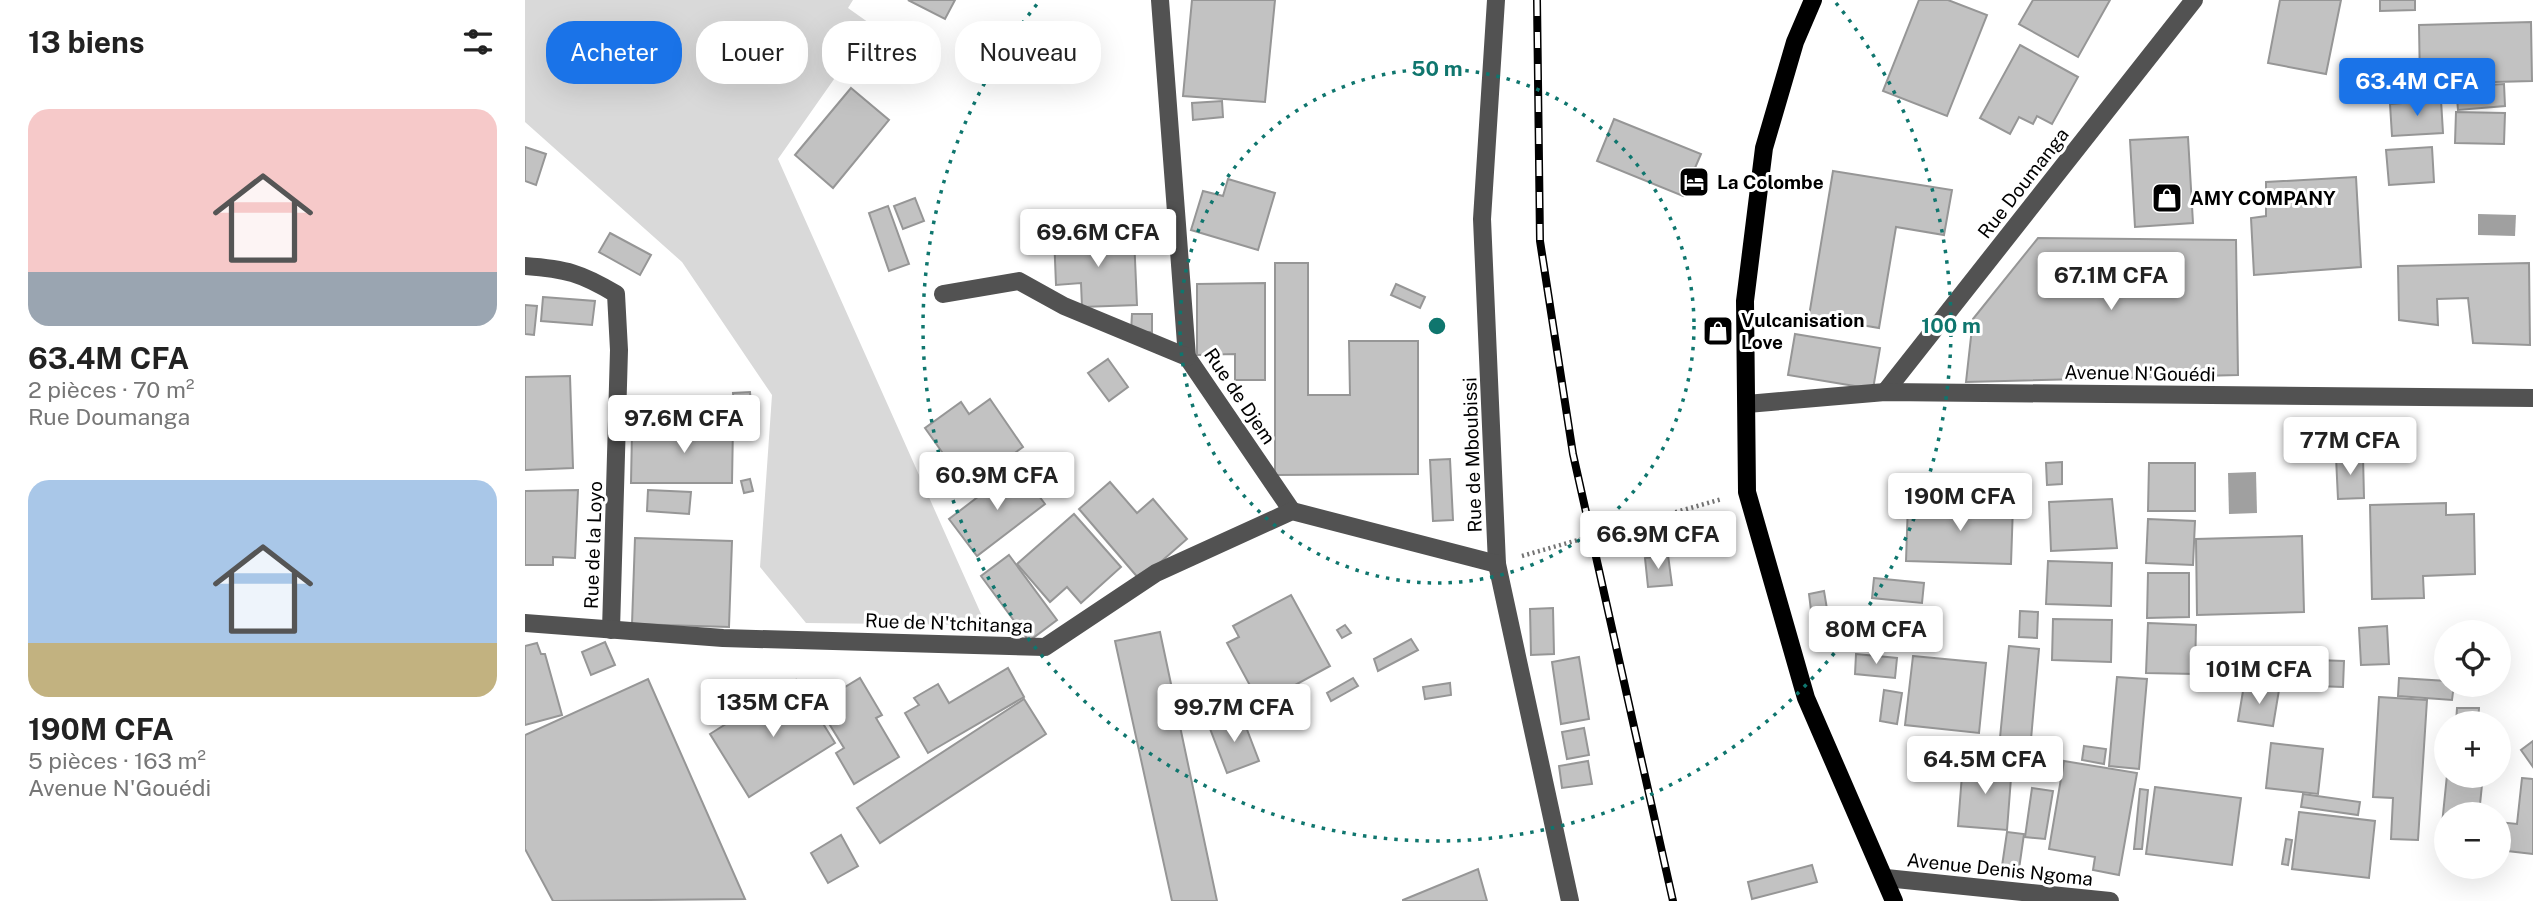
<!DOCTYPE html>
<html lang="fr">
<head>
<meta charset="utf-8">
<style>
	:root { --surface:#fff; --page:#f6f6f6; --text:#222; --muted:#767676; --accent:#1a73e8 }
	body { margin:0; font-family:"Public Sans",sans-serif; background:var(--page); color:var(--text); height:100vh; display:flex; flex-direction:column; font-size:26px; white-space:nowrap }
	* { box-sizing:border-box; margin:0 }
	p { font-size:23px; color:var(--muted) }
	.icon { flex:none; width:38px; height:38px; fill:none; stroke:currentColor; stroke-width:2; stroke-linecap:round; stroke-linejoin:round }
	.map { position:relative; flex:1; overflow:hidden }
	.panel { display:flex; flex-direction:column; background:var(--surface); width:525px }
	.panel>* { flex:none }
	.guide { position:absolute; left:21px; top:21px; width:665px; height:63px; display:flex; gap:14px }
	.fabs { position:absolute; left:1909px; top:620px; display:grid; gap:14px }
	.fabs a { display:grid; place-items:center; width:77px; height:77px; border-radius:50%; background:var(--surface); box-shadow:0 7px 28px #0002; font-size:35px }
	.price { position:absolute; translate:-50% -60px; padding:0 16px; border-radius:7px; background:#fff; color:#222; font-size:23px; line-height:46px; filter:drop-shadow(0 2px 4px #0008) }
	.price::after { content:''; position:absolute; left:50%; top:42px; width:21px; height:16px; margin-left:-10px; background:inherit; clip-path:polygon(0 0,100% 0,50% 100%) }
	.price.selected { background:var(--accent); color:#fff }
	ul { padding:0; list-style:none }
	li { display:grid; align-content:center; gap:14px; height:371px; padding:0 28px }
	li span { display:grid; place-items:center; height:217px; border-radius:21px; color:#555 }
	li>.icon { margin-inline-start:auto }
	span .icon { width:126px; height:126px; fill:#fffc; stroke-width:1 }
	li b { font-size:30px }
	h2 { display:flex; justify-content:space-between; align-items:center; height:84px; padding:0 28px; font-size:30px }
	.chip { padding:0 24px; border-radius:28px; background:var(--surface); box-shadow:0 7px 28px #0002; font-size:24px; line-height:63px }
	.chip.selected { background:var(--accent); color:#fff }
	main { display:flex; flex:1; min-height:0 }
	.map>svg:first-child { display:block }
</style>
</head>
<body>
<main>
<section class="panel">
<h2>13 biens<svg class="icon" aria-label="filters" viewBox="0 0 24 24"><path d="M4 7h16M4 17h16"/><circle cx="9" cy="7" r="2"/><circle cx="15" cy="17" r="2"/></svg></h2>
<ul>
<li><span style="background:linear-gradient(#f6c9c9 75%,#9aa5b1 0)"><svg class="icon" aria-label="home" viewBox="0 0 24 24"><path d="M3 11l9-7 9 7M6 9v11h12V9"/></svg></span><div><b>63.4M CFA</b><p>2 pièces · 70 m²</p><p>Rue Doumanga</p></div></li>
<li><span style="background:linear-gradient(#a9c7e8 75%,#c2b280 0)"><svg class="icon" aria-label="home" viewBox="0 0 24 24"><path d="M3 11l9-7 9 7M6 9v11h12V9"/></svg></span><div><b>190M CFA</b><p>5 pièces · 163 m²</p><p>Avenue N'Gouédi</p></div></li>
</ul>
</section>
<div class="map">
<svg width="2008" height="901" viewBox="0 0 2008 901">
	<rect width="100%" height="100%" fill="#fff"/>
	<!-- green -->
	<path fill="#d9d9d9" d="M0,0H328L323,8L347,25L253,159L461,625L281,623L235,567L247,395L157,262L0,122Z"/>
	<!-- water -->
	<g fill="#a0a0a0">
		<path d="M1953,214L1991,215L1990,236L1953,235Z"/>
		<path d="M1731,472L1732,513L1704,514L1703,473Z"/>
	</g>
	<!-- building -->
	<g fill="#c2c2c2" stroke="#969696" stroke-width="2">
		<path d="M383,0H430L420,19Z"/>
		<path d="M667,0H750L740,102L658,96Z"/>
		<path d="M1394,0H1423L1462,15L1422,116L1358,91Z"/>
		<path d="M1508,0H1585L1553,57L1494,24Z"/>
		<path d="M1755,0H1816L1801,74L1743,63Z"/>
		<path d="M1855,0H1890V10L1855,11Z"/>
		<path d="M2006,22L2007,81L1895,84L1894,25Z"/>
		<path d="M1495,45L1553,77L1527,124L1512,116L1508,124L1494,117L1485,134L1455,118Z"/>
		<path d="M1979,84L1980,106L1933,110L1932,98L1943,97V86Z"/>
		<path d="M326,88L364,120L308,188L270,155Z"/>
		<path d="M1916,100L1918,133L1867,136L1865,104Z"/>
		<path d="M697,101L698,117L668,120L667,103Z"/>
		<path d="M1931,112L1980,113L1979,144L1930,143Z"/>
		<path d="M1089,119L1176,154L1158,196L1072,161Z"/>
		<path d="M1663,137L1668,223L1610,227L1605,140Z"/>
		<path d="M0,147L21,154L11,185L0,181Z"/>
		<path d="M1907,147L1909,182L1864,185L1861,150Z"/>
		<path d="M1308,171L1427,190L1419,235L1371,227L1354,328L1284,316Z"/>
		<path d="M1831,177L1836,267L1729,275L1726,218L1741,216V182Z"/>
		<path d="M703,179L750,193L733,250L666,230L678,191L698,196Z"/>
		<path d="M390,198L399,221L378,229L369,206Z"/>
		<path d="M363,206L384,264L364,271L344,213Z"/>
		<path d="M85,233L126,255L115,275L74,252Z"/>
		<path d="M555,233L556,240L609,237L612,305L557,307L556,283L531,285L529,235Z"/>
		<path d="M1513,238L1711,240L1713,375L1441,382L1448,319Z"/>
		<path d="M750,263H783V395H825L824,341H893V474L750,475Z"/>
		<path d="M2004,263L2005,345L1948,343L1943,298L1912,299L1913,325L1874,320L1873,266Z"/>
		<path d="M740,283V380H710V354L672,355V284Z"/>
		<path d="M871,284L900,297L895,308L866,295Z"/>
		<path d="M18,297L70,301L67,325L16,321Z"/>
		<path d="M0,305L12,306L9,335L0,334Z"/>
		<path d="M607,314H627V332H606Z"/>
		<path d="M1270,334L1355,348L1348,389L1263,375Z"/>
		<path d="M583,359L603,387L584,401L563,373Z"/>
		<path d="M45,376L48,468L0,470V377Z"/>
		<path d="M225,392L228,431L211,432L208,393Z"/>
		<path d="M465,399L498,447L436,492L418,466L424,462L400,428L436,402L444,414Z"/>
		<path d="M152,424L208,425L207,483H106L107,432L152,433Z"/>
		<path d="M1838,456L1839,498L1813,499L1811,457Z"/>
		<path d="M925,459L928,520L908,521L905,460Z"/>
		<path d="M1537,462V484L1522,485L1521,463Z"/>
		<path d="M1624,463H1670V511H1623Z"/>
		<path d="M492,467L520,504L452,556L424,519Z"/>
		<path d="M225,479L228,491L219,493L216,481Z"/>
		<path d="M585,482L612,513L628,499L662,539L615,580L554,509Z"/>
		<path d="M53,490L50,558L28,557V565H0V491Z"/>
		<path d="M123,490L166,492L164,514L122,511Z"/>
		<path d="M1587,499L1592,548L1526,551L1524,502Z"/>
		<path d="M1383,503L1488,505L1486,564L1381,561Z"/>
		<path d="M1921,503V515L1949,514L1950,574L1898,576L1899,598L1847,599L1845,505Z"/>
		<path d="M549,514L596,567L556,603L542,587L525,602L492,564Z"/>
		<path d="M1623,519L1670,521L1668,565L1621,563Z"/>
		<path d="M1777,536L1779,612L1672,615L1671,539Z"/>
		<path d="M110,538L207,541L204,627L107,624Z"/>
		<path d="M484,555L532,620L504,641L456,576Z"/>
		<path d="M1143,555L1147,585L1123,587L1120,558Z"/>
		<path d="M1523,561L1587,563L1586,606L1521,604Z"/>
		<path d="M1623,573H1664V617L1622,618Z"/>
		<path d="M1349,578L1399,583L1397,603L1347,598Z"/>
		<path d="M1299,591L1303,615L1287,618L1284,594Z"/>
		<path d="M766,595L805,666L735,704L702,643L714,637L708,626Z"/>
		<path d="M1028,608L1029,654L1006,655L1005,609Z"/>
		<path d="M1495,611L1513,612L1512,638L1494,637Z"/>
		<path d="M1528,619L1587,620L1586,662L1527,660Z"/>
		<path d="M1623,623L1671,625L1670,674L1621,673Z"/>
		<path d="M820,625L826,633L817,638L812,630Z"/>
		<path d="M1862,626L1864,664L1836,665L1834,628Z"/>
		<path d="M635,632L692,901H647L590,641Z"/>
		<path d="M886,639L893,650L853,671L849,659Z"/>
		<path d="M80,642L90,665L66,675L57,652Z"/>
		<path d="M12,643L16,654H20L37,715L0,725V646Z"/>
		<path d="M1484,646L1514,649L1503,773L1494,772L1495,760L1473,758Z"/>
		<path d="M1331,654L1372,658L1370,678L1330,674Z"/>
		<path d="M1388,656L1461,663L1454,733L1380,725Z"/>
		<path d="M1054,657L1064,719L1036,724L1027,662Z"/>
		<path d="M1764,659L1819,661L1818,687L1763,685Z"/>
		<path d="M483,668L499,697L403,753L380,713L394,705L389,698L413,684L424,703Z"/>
		<path d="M1592,677L1622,679L1614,769L1584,766Z"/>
		<path d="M335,678L357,715L351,718L374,757L329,784L311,753L319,748L292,704Z"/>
		<path d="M828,678L833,686L806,701L802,693Z"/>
		<path d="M1874,678L1922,681V684H1929L1927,700L1873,696Z"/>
		<path d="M123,679L220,899L28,901L0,849V735Z"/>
		<path d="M271,680L310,743L224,797L185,734Z"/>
		<path d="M925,683L926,695L900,699L898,687Z"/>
		<path d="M1719,685L1754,690L1748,726L1713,721Z"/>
		<path d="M1359,690L1377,693L1372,724L1355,721Z"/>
		<path d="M1854,697L1902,700L1893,840L1866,839L1868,798L1848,797Z"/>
		<path d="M499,699L521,734L355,843L332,808Z"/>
		<path d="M1932,708H1954L1953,723H1931Z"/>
		<path d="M716,714L734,761L702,773L684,726Z"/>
		<path d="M1059,728L1064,755L1042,759L1037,732Z"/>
		<path d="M2008,741V767L1996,750Z"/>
		<path d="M1746,743L1798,749L1793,794L1741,788Z"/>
		<path d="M1559,746L1581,749L1579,764L1557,760Z"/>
		<path d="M1063,761L1067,784L1037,788L1034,766Z"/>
		<path d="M1539,761L1612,773L1594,875L1568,870L1570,857L1524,849Z"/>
		<path d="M1438,762L1487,765L1482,830L1433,826Z"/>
		<path d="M1922,775H1958L1954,814H1922V844H1915Z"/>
		<path d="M1997,778L2008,779V854L1974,850V822L1992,824Z"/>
		<path d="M1630,787L1716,798L1707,865L1621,854Z"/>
		<path d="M1507,788L1528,791L1520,839L1500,837Z"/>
		<path d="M1615,789L1623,790L1617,849H1609Z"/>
		<path d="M1778,794L1835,802L1833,815L1776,807Z"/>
		<path d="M1774,812L1850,821L1844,878L1767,869Z"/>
		<path d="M1482,832L1499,834L1494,869L1477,866Z"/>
		<path d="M316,835L333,866L303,883L286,853Z"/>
		<path d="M1761,839L1767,840L1763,865L1757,864Z"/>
		<path d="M1287,865L1292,882L1227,899L1223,882Z"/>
		<path d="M953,869L962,901H878V900Z"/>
	</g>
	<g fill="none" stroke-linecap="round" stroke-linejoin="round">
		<!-- path -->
		<path stroke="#747474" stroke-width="4.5" stroke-dasharray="2 3.5" stroke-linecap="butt" d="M997,556L1197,499"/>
		<!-- minor -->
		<g stroke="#525252" stroke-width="18">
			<path d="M635,0L662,357L767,511"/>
			<path d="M971,0L957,219L972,564L1045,901"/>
			<path d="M0,266C41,269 56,273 91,294L94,350L86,630"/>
			<path d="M418,294L494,281L539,306L662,357"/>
			<path d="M1360,392L1669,0"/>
			<path d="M1222,404L1360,392L2008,398"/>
			<path d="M0,623L198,638L520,647L631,573L767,511L972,564"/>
			<path d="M1361,878L1585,901"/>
		</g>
		<!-- major -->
		<path stroke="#000" stroke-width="18" d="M1288,0L1270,42L1239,148L1220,301L1222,492L1281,698L1369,901"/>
		<!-- rail casing -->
		<g stroke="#000" stroke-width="8">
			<path id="rail" d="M1012,0L1015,241L1048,454L1148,901"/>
		</g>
		<!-- rail -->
		<use href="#rail" stroke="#fff" stroke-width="5" stroke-dasharray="16" stroke-linecap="butt"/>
	</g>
	<!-- distance rings -->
	<g fill="none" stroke="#0f766e" stroke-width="3.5" stroke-dasharray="3.5 7">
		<circle cx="912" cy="326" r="257"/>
		<path d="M1311 3A514 514 0 1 1 513 3"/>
	</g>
	<!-- icons -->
	<defs>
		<g id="hotel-square" transform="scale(1.575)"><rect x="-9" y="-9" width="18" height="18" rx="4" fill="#000" stroke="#fff"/><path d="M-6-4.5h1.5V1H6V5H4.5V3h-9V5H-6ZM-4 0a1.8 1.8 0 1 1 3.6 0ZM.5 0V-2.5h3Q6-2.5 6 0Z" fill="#fff"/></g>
		<g id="shop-square" transform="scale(1.575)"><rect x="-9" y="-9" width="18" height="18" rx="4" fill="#000" stroke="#fff"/><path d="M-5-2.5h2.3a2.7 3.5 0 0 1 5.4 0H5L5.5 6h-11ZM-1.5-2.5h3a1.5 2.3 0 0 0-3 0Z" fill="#fff"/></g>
	</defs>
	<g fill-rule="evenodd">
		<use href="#hotel-square" x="1169" y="182"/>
		<use href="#shop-square" x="1642" y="198"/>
		<use href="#shop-square" x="1193" y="331"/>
	</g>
	<g text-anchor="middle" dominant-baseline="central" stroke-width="6" stroke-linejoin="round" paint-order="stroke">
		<!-- poi labels -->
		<g font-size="19" font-weight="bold" fill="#000" stroke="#fff" text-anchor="start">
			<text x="1192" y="182">La Colombe</text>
			<text x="1665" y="198">AMY COMPANY</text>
			<text x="1216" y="320">Vulcanisation<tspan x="1216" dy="22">Love</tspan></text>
		</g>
		<!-- street labels -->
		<g font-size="19" fill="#000" stroke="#fff">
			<text transform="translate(1498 183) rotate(-52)">Rue Doumanga</text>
			<text transform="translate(1615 373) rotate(1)">Avenue N'Gouédi</text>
			<text transform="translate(715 396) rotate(56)">Rue de Djem</text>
			<text transform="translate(947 455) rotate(-92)">Rue de Mboubissi</text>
			<text transform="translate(68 545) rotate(-88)">Rue de la Loyo</text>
			<text transform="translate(424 623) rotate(2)">Rue de N'tchitanga</text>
			<text transform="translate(1475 869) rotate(6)">Avenue Denis Ngoma</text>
		</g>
	</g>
	<circle cx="912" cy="326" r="10" fill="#0f766e" stroke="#fff" stroke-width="3.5"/>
	<g font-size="21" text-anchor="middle" font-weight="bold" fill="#0f766e" stroke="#fff" stroke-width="6" stroke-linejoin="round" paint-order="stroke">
		<text x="912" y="76">50 m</text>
		<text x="1426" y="333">100 m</text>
	</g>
</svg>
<div class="fabs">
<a><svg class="icon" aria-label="locate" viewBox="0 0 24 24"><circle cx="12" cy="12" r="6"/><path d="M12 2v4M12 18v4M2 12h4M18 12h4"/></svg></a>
<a>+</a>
<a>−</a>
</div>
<b class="price selected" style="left:1892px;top:118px">63.4M CFA</b>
<b class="price" style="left:573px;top:269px">69.6M CFA</b>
<b class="price" style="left:1586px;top:312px">67.1M CFA</b>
<b class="price" style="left:159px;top:455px">97.6M CFA</b>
<b class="price" style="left:1825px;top:477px">77M CFA</b>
<b class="price" style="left:472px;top:512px">60.9M CFA</b>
<b class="price" style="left:1435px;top:533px">190M CFA</b>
<b class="price" style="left:1133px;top:571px">66.9M CFA</b>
<b class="price" style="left:1351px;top:666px">80M CFA</b>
<b class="price" style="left:1734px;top:706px">101M CFA</b>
<b class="price" style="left:248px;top:739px">135M CFA</b>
<b class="price" style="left:709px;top:744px">99.7M CFA</b>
<b class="price" style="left:1460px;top:796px">64.5M CFA</b>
<div class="guide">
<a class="chip selected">Acheter</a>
<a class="chip">Louer</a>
<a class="chip">Filtres</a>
<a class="chip">Nouveau</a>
</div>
</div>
</main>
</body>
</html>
